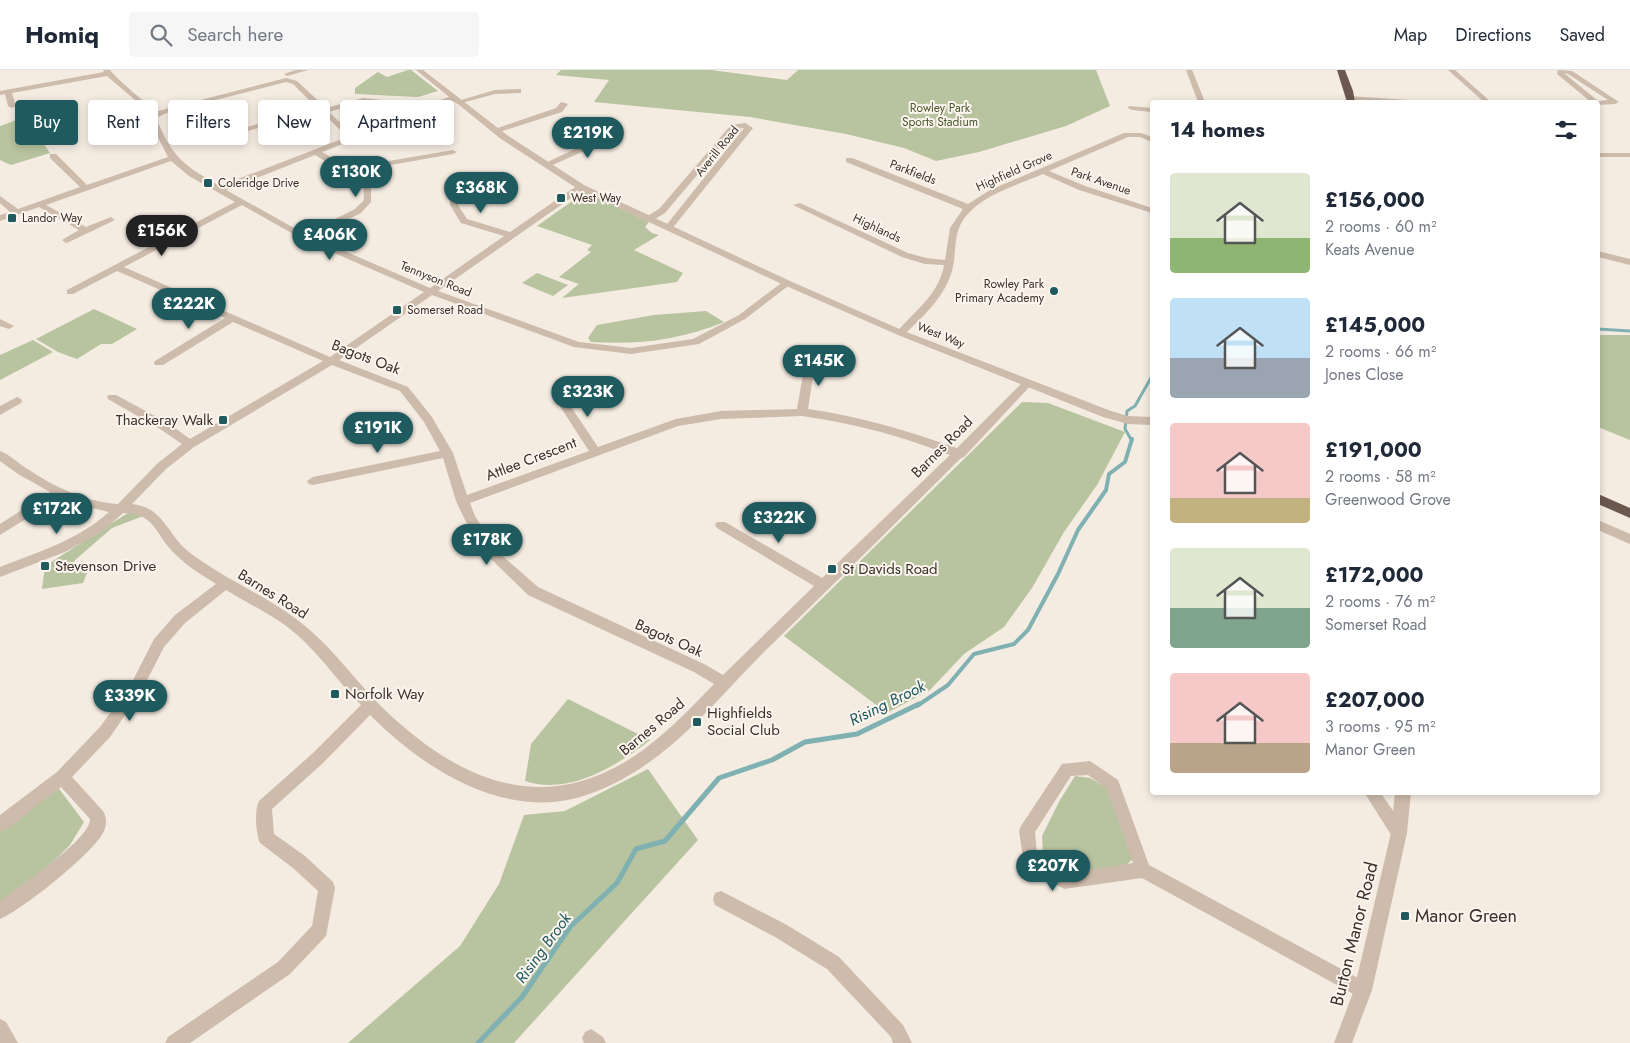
<!DOCTYPE html>
<html lang="en">
<head>
<meta charset="utf-8">
<style>
	:root { --surface:#fff; --page:#f6f6f7; --text:#1f2937; --muted:#747a83; --line:#e0e1e3; --accent:#1f5a5e }
	body { margin:0; font-family:Jost,sans-serif; background:var(--page); color:var(--text); height:100vh; display:flex; flex-direction:column; font-size:19px; white-space:nowrap }
	* { box-sizing:border-box; margin:0 }
	p { font-size:16px; color:var(--muted) }
	.icon { flex:none; width:28px; height:28px; fill:none; stroke:currentColor; stroke-width:2; stroke-linecap:round; stroke-linejoin:round }
	.map { position:relative; flex:1; overflow:hidden }
	.side { position:absolute; left:1150px; top:30px; width:450px; height:695px; display:flex; flex-direction:column; background:var(--surface); border-radius:5px; box-shadow:0 2px 8px #0003 }
	.side>* { flex:none }
	.guide { position:absolute; left:15px; top:30px; width:475px; height:45px; display:flex; gap:10px }
	.price { position:absolute; translate:-50% -42px; padding:0 11px; border-radius:18px; background:var(--accent); color:#fff; font-size:16px; line-height:32px; filter:drop-shadow(0 1px 2px #0008) }
	.price::after { content:''; position:absolute; left:50%; top:30px; width:15px; height:11px; margin-left:-8px; background:inherit; clip-path:polygon(0 0,100% 0,50% 100%) }
	.price.on { background:#222; color:#fff }
	ul { padding:0; list-style:none }
	li { display:flex; align-items:center; gap:15px; height:125px; padding:0 20px }
	li span { display:grid; place-items:center; flex:none; width:140px; height:100px; border-radius:5px; color:#555 }
	li>.icon { margin-inline-start:auto }
	span .icon { width:60px; height:60px; fill:#fffc; stroke-width:1 }
	li b { font-size:21px }
	h2 { display:flex; justify-content:space-between; align-items:center; height:60px; padding:0 20px; font-size:21px }
	.pill { padding:0 18px; border-radius:5px; background:var(--surface); box-shadow:0 2px 8px #0003; font-size:18px; line-height:45px }
	.pill.on { background:var(--accent); color:#fff }
	header { display:flex; align-items:center; gap:30px; box-sizing:border-box; height:70px; padding:0 25px; background:var(--surface); border-bottom:1px solid var(--line) }
	header strong { font-size:24px }
	nav { display:flex; gap:28px; margin-inline-start:auto; font-size:18px }
	.search { width:350px; height:45px; background:var(--page); display:flex; align-items:center; gap:12px; box-sizing:border-box; padding:0 18px; border-radius:5px; color:var(--muted); font-size:19px }
	.map>svg:first-child { display:block }
</style>
</head>
<body>
<header>
<strong>Homiq</strong>
<div class="search"><svg class="icon" aria-label="search" viewBox="0 0 24 24"><circle cx="10" cy="10" r="6"/><path d="M15 15l6 6"/></svg>Search here</div>
<nav><a>Map</a><a>Directions</a><a>Saved</a></nav>
</header>
<div class="map">
<svg width="1630" height="973" viewBox="0 0 1630 973">
	<rect width="100%" height="100%" fill="#f4ebe1"/>
	<!-- green -->
	<g fill="#b8c4a0">
		<path d="M408,0H411L438,21L418,27L355,24V18L378,2L387,7Z"/>
		<path d="M561,0H711L787,10L798,0H1096L1110,36L1066,56L979,82L936,91L904,78L846,64L750,47L594,32L609,10L556,5Z"/>
		<path d="M25,47L50,83L11,95L0,90V56Z"/>
		<path d="M585,122L649,152L645,157L652,163L659,165L634,180L683,203L677,212L562,228L579,214L559,207L591,182L587,180L592,175L537,156Z"/>
		<path d="M537,203L568,215L553,226L522,213Z"/>
		<path d="M94,239L137,259L112,274H101L77,289L58,282L36,269Z"/>
		<path d="M706,241L724,252C680,270 638,275 591,272L588,268L597,255L654,245Z"/>
		<path d="M1598,265H1630V370L1598,357Z"/>
		<path d="M33,270L53,282L0,310V285Z"/>
		<path d="M1022,332L1048,333L1125,362L1097,415L1064,462L1032,518L1004,557L964,584L930,620L887,643L784,566Z"/>
		<path d="M131,441L146,445L112,458L74,491L87,503L83,513L42,519L45,496Z"/>
		<path d="M568,629L650,670C617,696 568,726 525,711L531,674Z"/>
		<path d="M648,699L698,770L514,973H348L460,876L499,814L524,745L565,741Z"/>
		<path d="M1075,706L1090,708L1107,718L1133,789L1126,795L1072,803L1043,785L1042,766L1060,730Z"/>
		<path d="M57,716L84,752L70,775L50,795L0,832V762Z"/>
	</g>
	<g fill="none" stroke-linecap="round" stroke-linejoin="round">
		<!-- stream-far2 -->
		<g stroke="#7fb0b2" stroke-width="3">
			<path d="M1598,259L1630,261"/>
			<path d="M1132,371L1125,359L1127,341L1135,336L1152,306"/>
		</g>
		<!-- stream-far1 -->
		<path stroke="#7fb0b2" stroke-width="4" d="M917,636L948,615L974,584L1014,574L1028,560L1058,504L1078,460L1106,420L1109,404L1125,392L1132,369"/>
		<!-- stream -->
		<path stroke="#7fb0b2" stroke-width="5" d="M478,973L522,927L570,857L617,813L636,779L665,771L719,708L772,690L805,672L857,664L919,634"/>
		<!-- minor -->
		<g fill="#cdbbac" fill-rule="evenodd">
			<path d="M103,0H110C117,9 149,37 158,41L286,8L297,11L326,38L363,28L394,31V35H391L363,32L329,42L353,65L451,26H457V30L322,82L357,102L383,92L453,80L457,82L453,84L385,96L363,106L371,113V132L361,143L312,167L430,218L504,166L461,153L450,135V114L457,116L458,135L467,149L510,162L578,115H584V119L438,221L579,272L631,278L693,269L739,245L784,211H790L792,213L745,249L699,274L631,284L574,277L432,225L339,290L408,317L432,347L453,383L467,425L589,381L556,330L561,327L565,328L598,377L676,349L721,341L797,339L806,287L811,284L816,287L808,339C859,346 908,361 957,378L1024,311H1032L1033,313L964,387L961,388C897,452 832,516 767,579C731,615 698,655 659,685C629,708 591,729 553,732C483,737 417,692 370,645L323,693L272,739L274,764L305,786L333,812L335,818L326,866L290,904L190,973H165L168,967L278,892L312,856L318,821L293,798L260,773C256,763 254,741 259,731L313,683L361,635C338,612 320,584 295,563C275,546 249,534 226,520L185,553L164,577L141,622L110,667L72,707L103,741C107,748 107,755 103,763C93,783 21,841 0,849V831C18,817 91,769 90,749L61,717L6,760L0,762V745L57,702L100,657L131,614L154,569L175,545L216,514C202,505 187,496 175,484C154,464 157,444 123,443L103,461L65,482L0,507V497C38,482 78,470 109,442L88,437L61,427L0,465V454L50,422L18,404L0,391V381C9,384 18,393 26,398C53,416 85,432 118,434L158,393L182,374L160,359L108,329L107,327L108,325H116L168,353L190,369L323,291L233,252L163,295H155L154,293L155,291L225,248L117,201L73,224H67V220L235,132L189,106L171,91L46,135L86,157L111,147L115,150L69,172L66,173L62,170L79,160L39,137L0,151V145L10,142L0,133V126L18,139L80,117L50,88V84H56L87,115L168,87L148,48L152,43L144,41L135,30L107,6L12,23L16,36L12,38L8,36L5,24L0,25V21L104,2ZM286,12L293,14L316,37L241,59V63L320,40L347,67L220,116C183,95 173,88 156,48L169,42ZM315,85L363,114L364,130L355,139L305,164L226,120ZM242,135L302,169L424,222L330,287L124,197ZM332,295L400,321L424,352L440,381L313,407L307,411L309,414L313,415L443,388L456,431L465,450L491,489L528,525L694,602L714,614C689,640 663,667 633,687C542,746 461,711 388,643C359,616 336,581 305,556C274,530 233,513 200,490C191,484 183,478 177,470C163,452 157,437 132,434L166,399L194,377ZM802,346C853,353 902,366 950,385L822,508L725,452H717L715,455L717,458L814,516L723,605L704,594L538,517L499,483L475,446L470,433L678,356L721,349Z"/>
			<path d="M296,0H308L287,6L284,4Z"/>
			<path d="M1186,0H1192L1205,32H1198Z"/>
			<path d="M1448,0H1455L1491,32H1484Z"/>
			<path d="M1558,0L1572,1L1619,32L1615,34L1598,35V32H1591L1557,4ZM1564,3L1568,4L1608,30L1598,31Z"/>
			<path d="M518,19H521V23L495,24L458,34L454,32L495,20Z"/>
			<path d="M1348,26L1409,30L1413,32L1351,30H1348Z"/>
			<path d="M561,32L568,34L562,42L499,62L492,60L556,38Z"/>
			<path d="M1129,36L1152,38V42L1132,40L1128,38Z"/>
			<path d="M745,53L753,58L671,160L664,158L744,58L736,59L665,143L652,151H646V147L659,139L731,55Z"/>
			<path d="M614,56L621,58L600,74L548,97L541,95L594,70Z"/>
			<path d="M1124,63H1141L1152,67V72L1140,67H1128L1049,101L1085,116L1152,138V143L1079,120L1043,104C1017,115 984,124 966,146C951,164 958,185 951,204C943,229 922,247 904,265L901,266L896,263C914,241 939,225 944,195L925,194L902,187L793,135L800,133L908,183L926,188L945,190L950,158L963,139L846,92V88H852L968,134L990,120Z"/>
			<rect x="1598" y="83" width="32" height="4"/>
			<path d="M1598,181L1630,189V195L1598,187Z"/>
			<path d="M0,249L14,256L9,259L0,256Z"/>
			<path d="M17,327L21,329L22,331L21,333L0,345V336Z"/>
			<path d="M1598,450L1630,464V474L1598,460Z"/>
			<path d="M1090,691L1118,710L1149,795L1369,914L1372,920L1369,926L1363,929L1357,926L1142,808L1064,819L1024,794L1019,761L1021,756L1062,694ZM1088,705L1107,719L1133,793L1066,803L1037,784L1035,762L1071,706Z"/>
			<path d="M1364,722H1380L1405,758L1407,763L1405,768L1399,771L1393,768Z"/>
			<path d="M721,821L787,855L839,887L903,955L912,973H893L891,967L827,899L775,867L715,835L713,829L715,823Z"/>
			<path d="M0,949L6,952L18,973H0Z"/>
			<path d="M591,959L603,967L606,973H584L582,968L585,962Z"/>
		</g>
		<!-- tertiary -->
		<g fill="#cdbbac" fill-rule="evenodd">
			<path d="M416,0H423L507,65L584,115L790,211L904,261L1111,341L1128,346L1152,347V355L1128,354L1103,347L898,265L784,215L578,119L501,69Z"/>
			<path d="M1395,722H1411L1407,763L1372,920L1352,973H1334L1354,920L1391,763Z"/>
		</g>
		<!-- trunk -->
		<g fill="#6c584f" fill-rule="evenodd">
			<path d="M1337,0H1345L1353,21L1355,32H1347Z"/>
			<path d="M1598,424L1630,438V448L1598,434Z"/>
		</g>
	</g>
	<!-- markers -->
	<g fill="#1f5a5e" stroke="#fbf5ee" stroke-width="2">
		<rect x="203" y="108" width="10" height="10" rx="2.5"/>
		<rect x="556" y="123" width="10" height="10" rx="2.5"/>
		<rect x="7" y="143" width="10" height="10" rx="2.5"/>
		<circle cx="1054" cy="221" r="5"/>
		<rect x="392" y="235" width="10" height="10" rx="2.5"/>
		<rect x="218" y="345" width="10" height="10" rx="2.5"/>
		<rect x="40" y="491" width="10" height="10" rx="2.5"/>
		<rect x="827" y="494" width="10" height="10" rx="2.5"/>
		<rect x="330" y="619" width="10" height="10" rx="2.5"/>
		<rect x="692" y="647" width="10" height="10" rx="2.5"/>
		<rect x="1400" y="841" width="10" height="10" rx="2.5"/>
	</g>
	<g text-anchor="middle" dominant-baseline="central" stroke-width="4" stroke-linejoin="round" paint-order="stroke">
		<!-- far-park labels -->
		<g font-size="12" fill="#4a5a2e" stroke="#fbf5ee">
			<text x="940" y="38">Rowley Park<tspan x="940" dy="14">Sports Stadium</tspan></text>
		</g>
		<!-- far-street labels -->
		<g font-size="12" fill="#3b302b" stroke="#fbf5ee">
			<text transform="translate(717 81) rotate(-51)">Averill Road</text>
			<text transform="translate(1014 101) rotate(-24)">Highfield Grove</text>
			<text transform="translate(913 102) rotate(21)">Parkfields</text>
			<text transform="translate(1101 111) rotate(19)">Park Avenue</text>
			<text transform="translate(877 158) rotate(25)">Highlands</text>
			<text transform="translate(436 209) rotate(22)">Tennyson Road</text>
			<text transform="translate(941 265) rotate(22)">West Way</text>
		</g>
		<!-- far-poi labels -->
		<g font-size="12" fill="#3b302b" stroke="#fbf5ee" text-anchor="start">
			<text x="218" y="113">Coleridge Drive</text>
			<text x="571" y="128">West Way</text>
			<text x="22" y="148">Landor Way</text>
			<text x="1044" y="214" text-anchor="end">Rowley Park<tspan x="1044" dy="14">Primary Academy</tspan></text>
			<text x="407" y="240">Somerset Road</text>
		</g>
		<!-- street labels -->
		<g font-size="15" fill="#3b302b" stroke="#fbf5ee">
			<text transform="translate(366 287) rotate(21)">Bagots Oak</text>
			<text transform="translate(942 377) rotate(-45)">Barnes Road</text>
			<text transform="translate(531 389) rotate(-21)">Attlee Crescent</text>
			<text transform="translate(273 524) rotate(32)">Barnes Road</text>
			<text transform="translate(669 568) rotate(24)">Bagots Oak</text>
			<text transform="translate(652 657) rotate(-40)">Barnes Road</text>
		</g>
		<!-- poi labels -->
		<g font-size="15" fill="#3b302b" stroke="#fbf5ee" text-anchor="start">
			<text x="213" y="350" text-anchor="end">Thackeray Walk</text>
			<text x="55" y="496">Stevenson Drive</text>
			<text x="842" y="499">St Davids Road</text>
			<text x="345" y="624">Norfolk Way</text>
			<text x="707" y="643">Highfields<tspan x="707" dy="17">Social Club</tspan></text>
		</g>
		<!-- water labels -->
		<g font-size="16" font-style="italic" fill="#1f5a5e" stroke="#fbf5ee">
			<text transform="translate(887 633) rotate(-26)">Rising Brook</text>
			<text transform="translate(543 878) rotate(-54)">Rising Brook</text>
		</g>
		<!-- near-poi labels -->
		<g font-size="18" fill="#3b302b" stroke="#fbf5ee" text-anchor="start">
			<text x="1415" y="846">Manor Green</text>
		</g>
		<!-- near-street labels -->
		<g font-size="18" fill="#3b302b" stroke="#fbf5ee">
			<text transform="translate(1354 864) rotate(-76)">Burton Manor Road</text>
		</g>
	</g>
</svg>
<b class="price" style="left:588px;top:89px">£219K</b>
<b class="price" style="left:356px;top:128px">£130K</b>
<b class="price" style="left:481px;top:144px">£368K</b>
<b class="price on" style="left:162px;top:187px">£156K</b>
<b class="price" style="left:330px;top:191px">£406K</b>
<b class="price" style="left:189px;top:260px">£222K</b>
<b class="price" style="left:819px;top:317px">£145K</b>
<b class="price" style="left:588px;top:348px">£323K</b>
<b class="price" style="left:378px;top:384px">£191K</b>
<b class="price" style="left:57px;top:465px">£172K</b>
<b class="price" style="left:779px;top:474px">£322K</b>
<b class="price" style="left:487px;top:496px">£178K</b>
<b class="price" style="left:130px;top:652px">£339K</b>
<b class="price" style="left:1053px;top:822px">£207K</b>
<div class="guide">
<a class="pill on">Buy</a>
<a class="pill">Rent</a>
<a class="pill">Filters</a>
<a class="pill">New</a>
<a class="pill">Apartment</a>
</div>
<section class="side">
<h2>14 homes<svg class="icon" aria-label="filters" viewBox="0 0 24 24"><path d="M4 7h16M4 17h16"/><circle cx="9" cy="7" r="2"/><circle cx="15" cy="17" r="2"/></svg></h2>
<ul>
<li><span style="background:linear-gradient(#dfe7d0 65%,#8fb573 0)"><svg class="icon" aria-label="home" viewBox="0 0 24 24"><path d="M3 11l9-7 9 7M6 9v11h12V9"/></svg></span><div><b>£156,000</b><p>2 rooms · 60 m²</p><p>Keats Avenue</p></div></li>
<li><span style="background:linear-gradient(#bfe0f5 60%,#9aa5b1 0)"><svg class="icon" aria-label="home" viewBox="0 0 24 24"><path d="M3 11l9-7 9 7M6 9v11h12V9"/></svg></span><div><b>£145,000</b><p>2 rooms · 66 m²</p><p>Jones Close</p></div></li>
<li><span style="background:linear-gradient(#f6c9c9 75%,#c2b280 0)"><svg class="icon" aria-label="home" viewBox="0 0 24 24"><path d="M3 11l9-7 9 7M6 9v11h12V9"/></svg></span><div><b>£191,000</b><p>2 rooms · 58 m²</p><p>Greenwood Grove</p></div></li>
<li><span style="background:linear-gradient(#dfe7d0 60%,#7fa58c 0)"><svg class="icon" aria-label="home" viewBox="0 0 24 24"><path d="M3 11l9-7 9 7M6 9v11h12V9"/></svg></span><div><b>£172,000</b><p>2 rooms · 76 m²</p><p>Somerset Road</p></div></li>
<li><span style="background:linear-gradient(#f6c9c9 70%,#b9a48a 0)"><svg class="icon" aria-label="home" viewBox="0 0 24 24"><path d="M3 11l9-7 9 7M6 9v11h12V9"/></svg></span><div><b>£207,000</b><p>3 rooms · 95 m²</p><p>Manor Green</p></div></li>
</ul>
</section>
</div>
</body>
</html>
